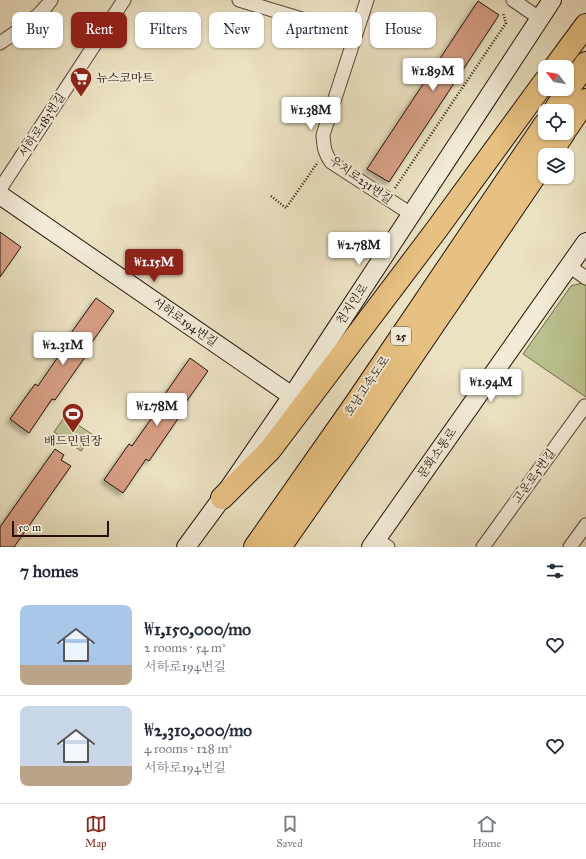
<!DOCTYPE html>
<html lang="en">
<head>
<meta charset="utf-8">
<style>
	:root { --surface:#fff; --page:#f2f2f3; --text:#1f2937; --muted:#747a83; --line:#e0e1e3; --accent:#8f2418 }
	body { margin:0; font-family:"IM FELL Great Primer","Noto Serif KR",serif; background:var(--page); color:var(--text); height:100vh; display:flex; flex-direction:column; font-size:15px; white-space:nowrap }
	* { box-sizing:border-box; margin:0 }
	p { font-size:13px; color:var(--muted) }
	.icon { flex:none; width:22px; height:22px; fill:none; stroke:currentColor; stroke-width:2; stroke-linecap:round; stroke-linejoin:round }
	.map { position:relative; height:547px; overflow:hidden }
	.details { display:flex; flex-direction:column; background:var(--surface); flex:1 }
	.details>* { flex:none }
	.top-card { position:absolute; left:12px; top:12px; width:562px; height:36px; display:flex; gap:8px }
	.needle { width:26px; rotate:301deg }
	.buttons { position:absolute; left:538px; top:60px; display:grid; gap:8px }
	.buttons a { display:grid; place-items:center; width:36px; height:36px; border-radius:8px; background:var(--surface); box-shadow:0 1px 3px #0004; font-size:20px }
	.scale { position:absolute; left:12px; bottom:10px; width:97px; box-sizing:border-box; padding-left:4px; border:2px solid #241208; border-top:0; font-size:11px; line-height:14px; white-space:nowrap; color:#241208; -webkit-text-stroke:3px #f2ecd7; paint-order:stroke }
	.price { position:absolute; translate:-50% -34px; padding:0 9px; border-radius:4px; background:#fff; color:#222; font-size:13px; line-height:26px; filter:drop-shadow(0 1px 2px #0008) }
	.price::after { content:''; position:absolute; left:50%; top:24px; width:12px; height:9px; margin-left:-6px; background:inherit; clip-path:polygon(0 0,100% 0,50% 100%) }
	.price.selected { background:var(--accent); color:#fff }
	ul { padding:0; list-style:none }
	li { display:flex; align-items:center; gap:12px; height:100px; padding:0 20px }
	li+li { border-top:1px solid var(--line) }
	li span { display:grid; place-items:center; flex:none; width:112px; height:80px; border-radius:8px; color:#555 }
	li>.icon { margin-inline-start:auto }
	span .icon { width:48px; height:48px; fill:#fffc; stroke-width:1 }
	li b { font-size:17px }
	h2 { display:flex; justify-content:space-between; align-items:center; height:48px; padding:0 20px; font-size:17px }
	.tag { padding:0 14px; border-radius:8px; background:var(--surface); box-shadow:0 1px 3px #0004; font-size:14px; line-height:36px }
	.tag.selected { background:var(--accent); color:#fff }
	.tabs { display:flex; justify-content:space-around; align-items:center; height:56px; border-top:1px solid var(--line); background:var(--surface); font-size:11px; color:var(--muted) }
	.tabs a { display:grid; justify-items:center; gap:2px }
	.tabs .selected { color:var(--accent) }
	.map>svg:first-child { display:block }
</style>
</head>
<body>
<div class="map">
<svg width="586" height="547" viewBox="0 0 586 547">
	<defs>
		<filter id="shadow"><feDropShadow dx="-3.5" dy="3.5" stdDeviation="2" flood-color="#0004"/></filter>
	</defs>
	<rect width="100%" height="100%" fill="#ebe2c2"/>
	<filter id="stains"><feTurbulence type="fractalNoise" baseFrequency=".005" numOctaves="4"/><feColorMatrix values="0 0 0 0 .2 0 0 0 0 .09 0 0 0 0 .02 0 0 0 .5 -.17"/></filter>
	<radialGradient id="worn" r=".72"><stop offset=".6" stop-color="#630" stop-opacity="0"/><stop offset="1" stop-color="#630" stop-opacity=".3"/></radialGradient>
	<!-- green -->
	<g fill="#bbc290" stroke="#706a4c">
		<path d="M582,283L586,285V397L523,354L571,286Z"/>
		<path d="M65,416L93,435L81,451L54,432Z"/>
	</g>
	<!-- building -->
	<g fill="#d69e84" stroke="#241208" filter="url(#shadow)">
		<path d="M478,1L499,15L389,182L367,169Z"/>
		<path d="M0,232L21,247L0,277Z"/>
		<path d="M96,298L114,311L90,345L92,347L55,400L52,399L29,433L10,419L35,384L38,386L73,335L71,333Z"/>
		<path d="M190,358L208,371L184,405L186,407L149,461L146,459L123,493L104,480L129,444L132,446L168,395L165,394Z"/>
		<path d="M55,449L64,455L61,460L71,466L14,547H0V527Z"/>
	</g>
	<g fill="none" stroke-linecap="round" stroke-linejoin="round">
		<!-- street casing -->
		<g stroke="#564636" stroke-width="15">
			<g id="street">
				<path d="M239,0L355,35"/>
				<path d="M367,0L323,135C324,147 324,152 331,162L411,214"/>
				<path d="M513,0L539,18"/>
				<path d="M0,43C19,30 38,19 51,0"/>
				<path d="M0,189L124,0"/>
				<path d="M569,266L586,278"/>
				<path d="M376,539L388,547"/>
				<path d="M483,547L585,406L586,407"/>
				<path d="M570,547L586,525"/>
			</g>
		</g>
		<!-- secondary casing -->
		<g stroke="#241208" stroke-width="20">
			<g id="secondary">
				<path d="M0,195L292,396"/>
				<path d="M186,547L222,498L292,396L552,0"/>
				<path d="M371,547L586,242"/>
			</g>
		</g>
		<!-- highway casing -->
		<g stroke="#241208" stroke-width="24">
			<g id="highway">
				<path d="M555,67L586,25"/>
				<path d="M554,111L586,63"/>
				<path d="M567,128L586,100"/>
				<path d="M549,155L564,133"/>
				<path d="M222,498L270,450L437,229L545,81"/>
				<path d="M255,547L356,403L545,124"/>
				<path d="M280,547L368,421L545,161"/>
			</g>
		</g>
		<!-- path -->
		<g stroke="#241208" stroke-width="2.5" stroke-dasharray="1 2" stroke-linecap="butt">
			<path d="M395,188L506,23L503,13"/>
			<path d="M271,196L286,208L318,162"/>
		</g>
		<!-- street -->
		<use href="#street" stroke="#f2ecd7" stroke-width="13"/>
		<!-- secondary -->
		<use href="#secondary" stroke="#f2ecd7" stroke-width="18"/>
		<!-- highway -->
		<use href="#highway" stroke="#e6c181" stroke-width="22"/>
	</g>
	<!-- icons -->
	<defs>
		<g id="supermarket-pin" transform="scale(1.15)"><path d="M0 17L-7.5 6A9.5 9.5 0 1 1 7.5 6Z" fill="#8f2418" stroke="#f2ecd7"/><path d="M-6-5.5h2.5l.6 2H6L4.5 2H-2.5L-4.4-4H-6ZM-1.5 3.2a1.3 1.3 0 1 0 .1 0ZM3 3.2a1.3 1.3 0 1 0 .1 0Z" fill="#fff"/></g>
		<g id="stadium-pin" transform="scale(1.15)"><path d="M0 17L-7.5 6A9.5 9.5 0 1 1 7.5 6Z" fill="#8f2418" stroke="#f2ecd7"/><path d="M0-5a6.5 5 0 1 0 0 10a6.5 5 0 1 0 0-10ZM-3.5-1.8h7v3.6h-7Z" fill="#fff"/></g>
	</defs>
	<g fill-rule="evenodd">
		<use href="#supermarket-pin" x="81" y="78"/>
		<use href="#stadium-pin" x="73" y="414"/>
	</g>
	<g text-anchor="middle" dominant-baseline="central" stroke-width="4" stroke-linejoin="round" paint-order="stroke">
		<!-- shield labels -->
		<rect fill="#f2ecd7" stroke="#625346" stroke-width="1" x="391" y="327" width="20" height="18" rx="3"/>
		<g font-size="11" font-weight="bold" fill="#241208">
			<text x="401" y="336">25</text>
		</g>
		<!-- poi labels -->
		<g font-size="12" fill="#241208" stroke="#f2ecd7" text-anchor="start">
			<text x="96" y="78">뉴스코마트</text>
			<text x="73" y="441" text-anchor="middle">배드민턴장</text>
		</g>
		<!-- street labels -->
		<g font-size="12" fill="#241208" stroke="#f2ecd7">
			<text transform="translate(42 125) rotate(-57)">서하로183번길</text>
			<text transform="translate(361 180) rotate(35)">우치로231번길</text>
			<text transform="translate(352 304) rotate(-56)">천지인로</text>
			<text transform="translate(185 322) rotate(35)">서하로194번길</text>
			<text transform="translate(367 386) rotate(-56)">호남고속도로</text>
			<text transform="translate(437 453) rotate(-55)">문화소통로</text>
			<text transform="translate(534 476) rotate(-54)">고운로5번길</text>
		</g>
	</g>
	<rect width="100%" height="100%" filter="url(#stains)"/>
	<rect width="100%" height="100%" fill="url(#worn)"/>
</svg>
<div class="buttons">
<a><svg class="needle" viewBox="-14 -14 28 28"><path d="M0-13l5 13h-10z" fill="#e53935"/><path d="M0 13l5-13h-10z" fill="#747a83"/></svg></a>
<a><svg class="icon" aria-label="locate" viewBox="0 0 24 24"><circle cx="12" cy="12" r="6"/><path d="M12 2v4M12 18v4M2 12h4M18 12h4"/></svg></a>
<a><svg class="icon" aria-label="layers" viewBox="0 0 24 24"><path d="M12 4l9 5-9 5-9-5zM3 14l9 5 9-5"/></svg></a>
</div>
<div class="scale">50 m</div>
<b class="price" style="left:433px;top:92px">₩1.89M</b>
<b class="price" style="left:311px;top:131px">₩1.38M</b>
<b class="price" style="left:359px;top:266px">₩2.78M</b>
<b class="price selected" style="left:154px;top:283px">₩1.15M</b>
<b class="price" style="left:63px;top:366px">₩2.31M</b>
<b class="price" style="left:491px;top:403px">₩1.94M</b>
<b class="price" style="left:157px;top:427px">₩1.78M</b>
<div class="top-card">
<a class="tag">Buy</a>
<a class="tag selected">Rent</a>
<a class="tag">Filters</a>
<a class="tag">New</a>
<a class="tag">Apartment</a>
<a class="tag">House</a>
</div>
</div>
<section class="details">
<h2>7 homes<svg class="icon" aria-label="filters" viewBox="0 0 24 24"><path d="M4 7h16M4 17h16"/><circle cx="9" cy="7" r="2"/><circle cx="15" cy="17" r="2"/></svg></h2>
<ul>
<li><span style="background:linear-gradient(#a9c7e8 75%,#b9a48a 0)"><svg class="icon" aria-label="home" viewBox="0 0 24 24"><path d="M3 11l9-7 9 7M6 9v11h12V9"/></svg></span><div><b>₩1,150,000/mo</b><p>2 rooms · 54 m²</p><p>서하로194번길</p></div><svg class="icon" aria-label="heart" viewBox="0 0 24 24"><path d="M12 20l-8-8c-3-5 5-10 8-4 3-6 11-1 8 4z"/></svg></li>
<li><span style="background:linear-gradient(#c9d6e8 75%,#b9a48a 0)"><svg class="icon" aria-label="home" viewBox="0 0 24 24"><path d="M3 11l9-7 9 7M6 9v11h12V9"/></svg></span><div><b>₩2,310,000/mo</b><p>4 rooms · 128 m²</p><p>서하로194번길</p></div><svg class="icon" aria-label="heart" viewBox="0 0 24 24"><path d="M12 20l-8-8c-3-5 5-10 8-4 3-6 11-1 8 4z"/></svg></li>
</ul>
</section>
<nav class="tabs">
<a class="selected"><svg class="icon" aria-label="map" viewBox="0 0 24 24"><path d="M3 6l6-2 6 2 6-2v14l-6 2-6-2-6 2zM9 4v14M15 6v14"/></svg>Map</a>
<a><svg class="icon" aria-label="saved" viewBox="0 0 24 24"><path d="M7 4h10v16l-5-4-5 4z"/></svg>Saved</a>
<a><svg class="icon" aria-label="home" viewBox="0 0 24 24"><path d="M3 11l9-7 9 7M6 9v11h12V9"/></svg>Home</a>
</nav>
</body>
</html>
